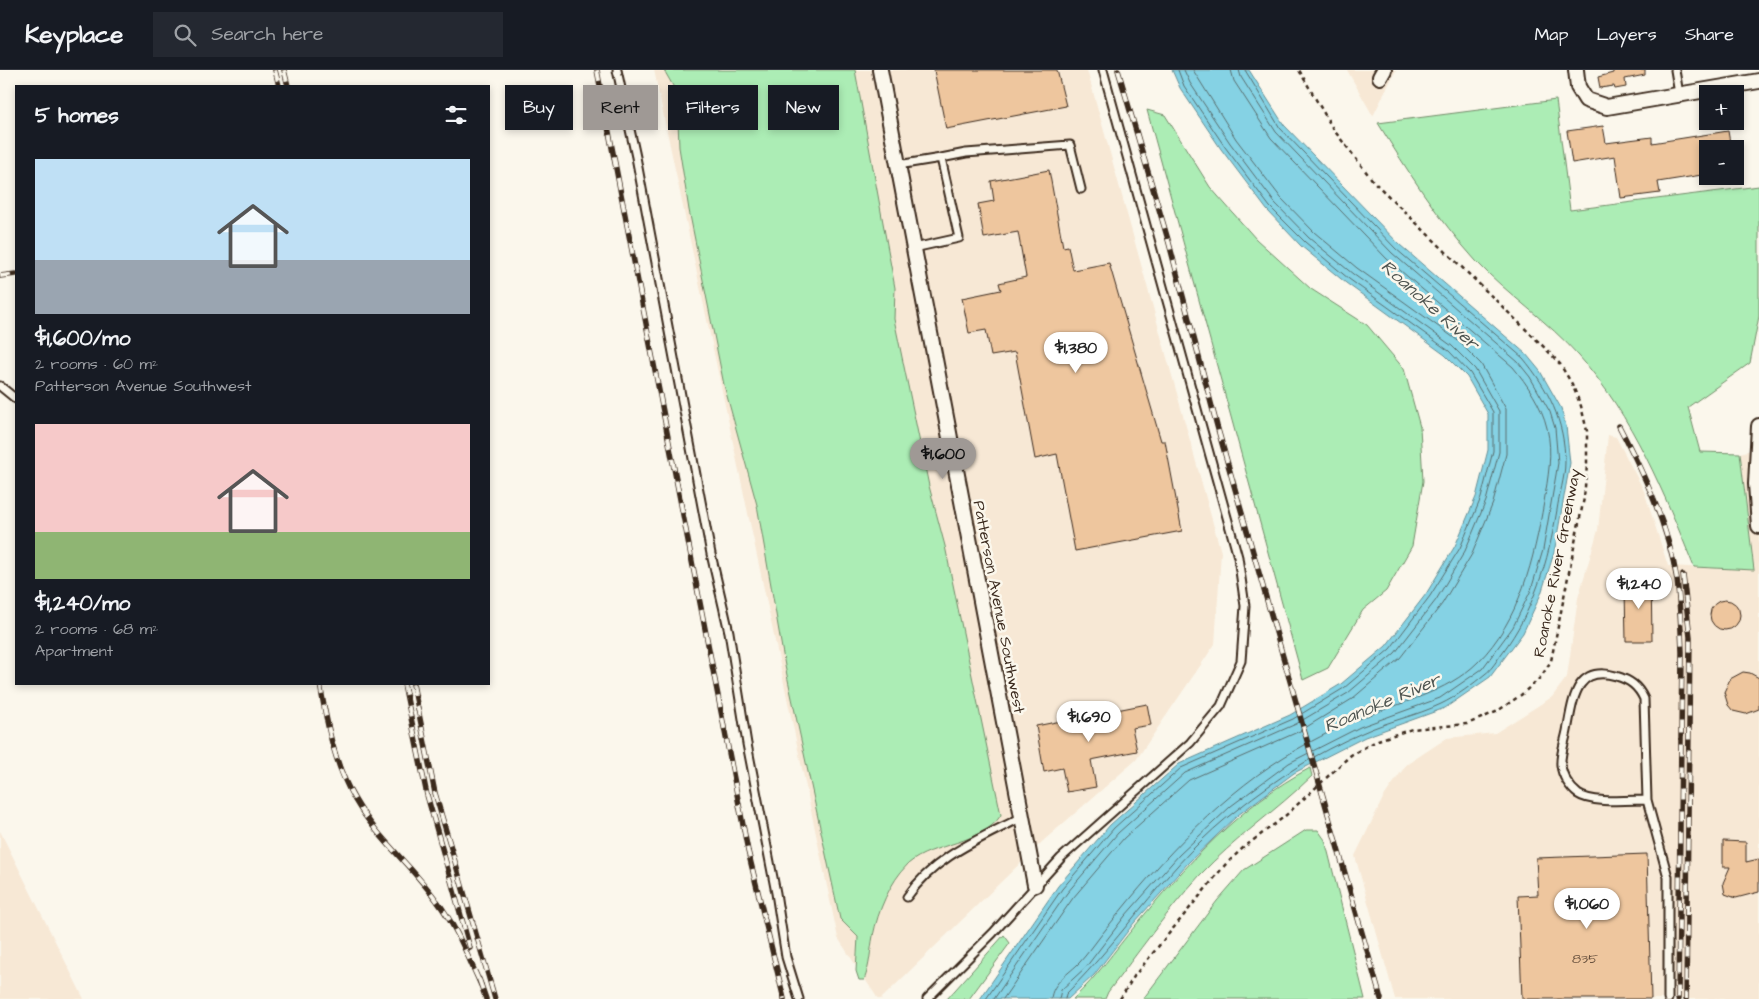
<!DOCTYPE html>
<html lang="en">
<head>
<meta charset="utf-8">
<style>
	:root { --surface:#171b24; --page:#242831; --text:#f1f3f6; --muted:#9ea1a6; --line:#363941; --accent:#9f9995 }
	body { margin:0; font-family:"Architects Daughter",sans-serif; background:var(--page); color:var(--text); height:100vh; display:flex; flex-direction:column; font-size:19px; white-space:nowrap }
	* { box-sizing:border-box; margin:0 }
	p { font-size:16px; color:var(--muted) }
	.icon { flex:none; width:28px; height:28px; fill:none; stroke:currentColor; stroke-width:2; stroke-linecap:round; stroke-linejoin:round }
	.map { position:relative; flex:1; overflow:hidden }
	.drawer { position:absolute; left:15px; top:15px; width:475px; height:600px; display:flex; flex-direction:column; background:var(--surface); border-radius:0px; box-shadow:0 2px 8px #0003 }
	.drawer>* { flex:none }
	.banner { position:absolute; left:505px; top:15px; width:475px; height:45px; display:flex; gap:10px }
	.buttons { position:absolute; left:1699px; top:15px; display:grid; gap:10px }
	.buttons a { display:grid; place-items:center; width:45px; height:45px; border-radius:0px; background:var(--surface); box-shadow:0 2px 8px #0003; font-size:25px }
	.price { position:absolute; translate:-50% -42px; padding:0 11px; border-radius:18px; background:#fff; color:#222; font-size:16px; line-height:32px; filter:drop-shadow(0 1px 2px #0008) }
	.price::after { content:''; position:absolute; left:50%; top:30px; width:15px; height:11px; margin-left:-8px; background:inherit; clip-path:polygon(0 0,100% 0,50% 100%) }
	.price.current { background:var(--accent); color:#111 }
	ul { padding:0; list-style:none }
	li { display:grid; align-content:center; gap:10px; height:265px; padding:0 20px }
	li span { display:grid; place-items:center; height:155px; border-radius:0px; color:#555 }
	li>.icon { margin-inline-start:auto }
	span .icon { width:90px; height:90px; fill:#fffc; stroke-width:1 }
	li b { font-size:21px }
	h2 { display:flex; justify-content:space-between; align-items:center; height:60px; padding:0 20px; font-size:21px }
	.pill { padding:0 18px; border-radius:0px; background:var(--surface); box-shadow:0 2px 8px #0003; font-size:18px; line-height:45px }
	.pill.current { background:var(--accent); color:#111 }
	header { display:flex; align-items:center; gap:30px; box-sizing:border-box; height:70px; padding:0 25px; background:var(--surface); border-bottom:1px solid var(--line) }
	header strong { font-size:24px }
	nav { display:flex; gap:28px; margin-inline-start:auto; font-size:18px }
	.search { width:350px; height:45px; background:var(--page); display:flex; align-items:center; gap:12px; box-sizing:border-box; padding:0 18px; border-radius:0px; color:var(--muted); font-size:19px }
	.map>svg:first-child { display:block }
</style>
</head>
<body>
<header>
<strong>Keyplace</strong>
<div class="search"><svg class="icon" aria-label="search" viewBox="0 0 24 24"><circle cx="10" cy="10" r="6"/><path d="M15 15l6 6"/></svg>Search here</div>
<nav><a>Map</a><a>Layers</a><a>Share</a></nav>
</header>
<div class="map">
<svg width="1759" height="929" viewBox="0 0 1759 929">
	<rect width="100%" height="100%" fill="#fbf7ec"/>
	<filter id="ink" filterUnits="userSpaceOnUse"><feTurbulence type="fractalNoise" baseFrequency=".02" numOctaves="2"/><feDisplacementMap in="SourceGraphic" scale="10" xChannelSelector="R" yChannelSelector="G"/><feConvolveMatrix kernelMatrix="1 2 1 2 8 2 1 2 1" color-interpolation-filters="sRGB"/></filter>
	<g filter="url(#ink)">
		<!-- built -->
		<g fill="#f7e8d5">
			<path d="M654,0H1087L1221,482L1215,574L1136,690L1043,771L881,929H878L838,868Z"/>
			<path d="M1347,0H1396L1373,46Z"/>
			<path d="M1608,365L1616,367L1644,421L1668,496L1754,500L1740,383L1759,378V929H1395L1355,786L1383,728L1406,695L1447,668L1495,663L1552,627L1567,607L1578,528L1598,460Z"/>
			<path d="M0,761L84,929H0Z"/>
		</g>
		<!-- green -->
		<g fill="#acedb5" stroke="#748c6a">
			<path d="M664,0H855L895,218L894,249L929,416L945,476L1001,745C982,775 933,772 908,794C890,812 878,841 873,866C870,881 870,896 864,910H859L856,901L858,867L840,849L785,596L757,435L724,315L689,140L679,77L677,23Z"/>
			<path d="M1556,30L1570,140L1759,116V246L1750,293L1688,337L1700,382L1740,383L1754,500L1694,497C1664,423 1633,346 1579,286C1548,251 1508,225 1476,191C1438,149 1407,100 1378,53Z"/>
			<path d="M1147,40L1165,45L1210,117L1256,169L1311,219L1367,255L1404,299L1420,357L1423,411L1412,476L1386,521L1363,540L1328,598L1303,610Z"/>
			<path d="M1310,698L1312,706C1276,741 1234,769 1200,805C1167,841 1138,883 1108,922L1105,929H1073C1097,907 1114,881 1135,856C1184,797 1241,734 1310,698Z"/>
			<path d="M1306,760H1318L1325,770L1365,929H1143L1217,831L1244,800Z"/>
			<path d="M1004,865L1010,873L969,929H947Z"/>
		</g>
		<!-- water -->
		<path fill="#85d2e4" stroke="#678f95" d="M1172,0H1249L1284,55L1400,175L1526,284L1540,301L1561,338L1566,356L1570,393L1554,483L1541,524L1523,563L1490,607L1445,638L1365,667L1294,703L1238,745L1188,793L1134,853L1094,905L1068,929H980L1058,816L1110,755L1179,694L1290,645L1341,614L1386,576L1426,524L1455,476L1476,427L1488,380V344L1467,307L1445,285L1346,213L1301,176L1267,140L1221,79L1180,18Z"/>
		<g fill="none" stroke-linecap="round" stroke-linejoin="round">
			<!-- shore -->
			<g stroke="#596d6d" stroke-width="1">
				<path d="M986,929L1062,819L1114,758L1181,698L1293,649L1344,618L1390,579L1430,526L1460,478L1481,428L1493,381V342L1470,303L1449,281L1349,209L1305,172L1270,137L1225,77L1184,16L1178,0"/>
				<path d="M994,929L1067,823L1118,763L1185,703L1296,654L1348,623L1395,583L1436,530L1465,481L1486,431L1499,382V341L1475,299L1452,276L1353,204L1309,168L1275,133L1230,73L1190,13L1184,0"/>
				<path d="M1003,929L1073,828L1124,768L1189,710L1300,661L1352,629L1400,588L1442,534L1472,484L1493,433L1506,384V339L1481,294L1457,270L1357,198L1314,162L1281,128L1236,69L1193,0"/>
				<path d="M1051,929C1052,912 1070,903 1080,892C1087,884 1093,876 1099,868C1151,801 1212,732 1284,687C1307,673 1334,659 1359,649C1398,633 1447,623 1478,592C1520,550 1534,489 1544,432C1548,407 1553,383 1547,358C1542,336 1527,314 1513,297L1387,189L1271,68L1234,11L1231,0"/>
				<path d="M1059,929L1061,920L1086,897L1125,846L1179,785L1231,736L1289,693L1360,657L1440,628L1482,599L1513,557L1531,520L1543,480L1558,393L1555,358L1550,342L1530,307L1518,292L1392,183L1276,62L1241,7L1239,0"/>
				<path d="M1065,929L1066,924C1126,865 1170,790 1238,739C1277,708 1316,683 1362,663C1388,651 1416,646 1441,634C1456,627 1473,614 1485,604C1492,599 1497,590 1502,583C1534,540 1548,492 1557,440C1559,425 1565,408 1565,392C1565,352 1548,318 1523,288L1396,179L1280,58L1245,0"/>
			</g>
		</g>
		<!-- building -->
		<g fill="#eec69e" stroke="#3b2a1e">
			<path d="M934,0H1057L1066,36L946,59Z"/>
			<path d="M1613,0H1645V5L1625,9L1626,17L1615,19L1614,16L1600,18L1598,7L1613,3Z"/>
			<path d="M1603,56L1606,73L1652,67V73L1728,61L1731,79H1708V104L1658,112L1660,123L1621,128L1615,86L1572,93L1567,61Z"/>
			<path d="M1049,100L1063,177L1068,176L1073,200L1109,193L1161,371H1165L1182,461L1075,481L1057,384L1035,389L1015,282L991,286L986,260L969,263L962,228L1001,220L999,213L1026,207L1018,162L984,168L978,134L994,131L991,111Z"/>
			<path d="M1651,504L1652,571H1626L1625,519H1634V505Z"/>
			<circle cx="1725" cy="545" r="15"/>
			<path d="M1743,602L1750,603L1759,608V639L1746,644L1733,641L1728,635L1724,622L1730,609Z"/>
			<path d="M1147,634L1151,655L1132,658L1137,681L1091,690L1096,717L1067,722L1062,698L1044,702L1036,656Z"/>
			<path d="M1723,771L1746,772V792L1759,789V822L1736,828L1725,824L1723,813L1730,797H1723Z"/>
			<path d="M1647,784L1651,929H1522L1518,826L1538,825L1536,788Z"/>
		</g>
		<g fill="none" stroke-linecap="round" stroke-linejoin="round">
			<!-- service casing -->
			<g stroke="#3b2a1e" stroke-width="11">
				<g id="service">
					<path d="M617,0L636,87L711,484L729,562L747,674L776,823L786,887L799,929"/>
					<path d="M1675,0L1679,24"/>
					<path d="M941,88L966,83L1070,75L1081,119"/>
					<path d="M898,95L941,88L959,168L914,178"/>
					<path d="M0,316L16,329"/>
					<path d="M1647,730C1630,730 1592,734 1578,724C1570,718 1562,706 1561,695C1560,685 1565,671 1567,661C1573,631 1575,594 1616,606C1630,610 1638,616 1644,629L1647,730L1668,807V929"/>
					<path d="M907,827C935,786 980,769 1022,747"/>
					<path d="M927,929L993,863L1061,788L1190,673L1221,636L1241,591L1245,536L1238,487L1103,0"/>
				</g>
			</g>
			<!-- minor casing -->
			<g stroke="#3b2a1e" stroke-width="18">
				<g id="minor">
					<path d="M880,0L1035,815"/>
					<path d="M1576,0L1578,17L1586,30L1607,37L1759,11"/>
					<path d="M1380,7L1384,0"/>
					<path d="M1759,356L1756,414L1759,456"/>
				</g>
			</g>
			<!-- path -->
			<path stroke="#3b2a1e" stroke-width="2.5" stroke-dasharray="4 4" stroke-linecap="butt" d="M1120,929L1135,905L1225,795L1243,778L1284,747L1351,685L1378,670L1412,659L1467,654L1496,642L1521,625L1541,607L1551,591L1584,428L1587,395V361L1581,336L1572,314L1560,294L1546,279L1374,112L1333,59L1299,0"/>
			<!-- service -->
			<use href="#service" stroke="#fbf7ec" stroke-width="7"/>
			<!-- minor -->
			<use href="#minor" stroke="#fbf7ec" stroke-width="14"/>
			<!-- rail casing -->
			<g stroke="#3b2a1e" stroke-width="5.5">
				<g id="rail">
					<path d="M275,0L279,16"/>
					<path d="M284,0L288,16"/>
					<path d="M597,0L748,781L784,929"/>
					<path d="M1118,0L1169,173L1217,356L1381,929"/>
					<path d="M0,206L16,204"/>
					<path d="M1619,356C1644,404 1668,455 1677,510C1680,534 1681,558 1682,582L1678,929"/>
					<path d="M1683,505L1690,567L1686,929"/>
					<path d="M320,614C327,654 334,694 355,730C377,768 412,796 437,831C456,856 468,887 481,915"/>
					<path d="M404,614L427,725L470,878"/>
					<path d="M413,614L435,723L495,929"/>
					<path d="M479,909L486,929"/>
				</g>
			</g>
			<!-- rail -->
			<use href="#rail" stroke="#fbf7ec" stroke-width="4" stroke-dasharray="11" stroke-linecap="butt"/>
		</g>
	</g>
	<g text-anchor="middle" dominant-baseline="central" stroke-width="5" stroke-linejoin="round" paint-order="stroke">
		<!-- number labels -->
		<g font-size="14" fill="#68513e">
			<text x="1585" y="889">835</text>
		</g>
		<!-- street labels -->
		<g font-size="16" fill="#3b2a1e" stroke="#fbf7ec">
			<text transform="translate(1557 493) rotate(-79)">Roanoke River Greenway</text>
			<text transform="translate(999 537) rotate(79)">Patterson Avenue Southwest</text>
		</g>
		<!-- water labels -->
		<g font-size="18" font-style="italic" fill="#4e5450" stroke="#fbf7ec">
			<text transform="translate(1430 235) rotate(42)">Roanoke River</text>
			<text transform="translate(1382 633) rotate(-23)">Roanoke River</text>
		</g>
	</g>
</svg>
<div class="buttons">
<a>+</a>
<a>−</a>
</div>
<b class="price" style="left:1076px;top:304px">$1,380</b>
<b class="price current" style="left:943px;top:410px">$1,600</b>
<b class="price" style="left:1639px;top:540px">$1,240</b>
<b class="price" style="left:1089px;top:673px">$1,690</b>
<b class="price" style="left:1587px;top:860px">$1,060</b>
<div class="banner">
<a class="pill">Buy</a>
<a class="pill current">Rent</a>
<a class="pill">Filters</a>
<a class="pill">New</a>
</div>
<section class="drawer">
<h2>5 homes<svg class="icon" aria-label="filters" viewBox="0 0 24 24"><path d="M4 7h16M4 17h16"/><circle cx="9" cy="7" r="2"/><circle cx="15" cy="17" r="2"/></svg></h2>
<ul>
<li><span style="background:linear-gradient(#bfe0f5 65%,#9aa5b1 0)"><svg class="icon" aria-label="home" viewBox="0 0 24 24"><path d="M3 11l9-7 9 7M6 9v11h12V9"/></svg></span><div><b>$1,600/mo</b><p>2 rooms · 60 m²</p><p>Patterson Avenue Southwest</p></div></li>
<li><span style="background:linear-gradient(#f6c9c9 70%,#8fb573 0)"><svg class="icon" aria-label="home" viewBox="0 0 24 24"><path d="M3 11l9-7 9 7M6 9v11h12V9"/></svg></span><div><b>$1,240/mo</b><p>2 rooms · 68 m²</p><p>Apartment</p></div></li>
</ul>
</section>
</div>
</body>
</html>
